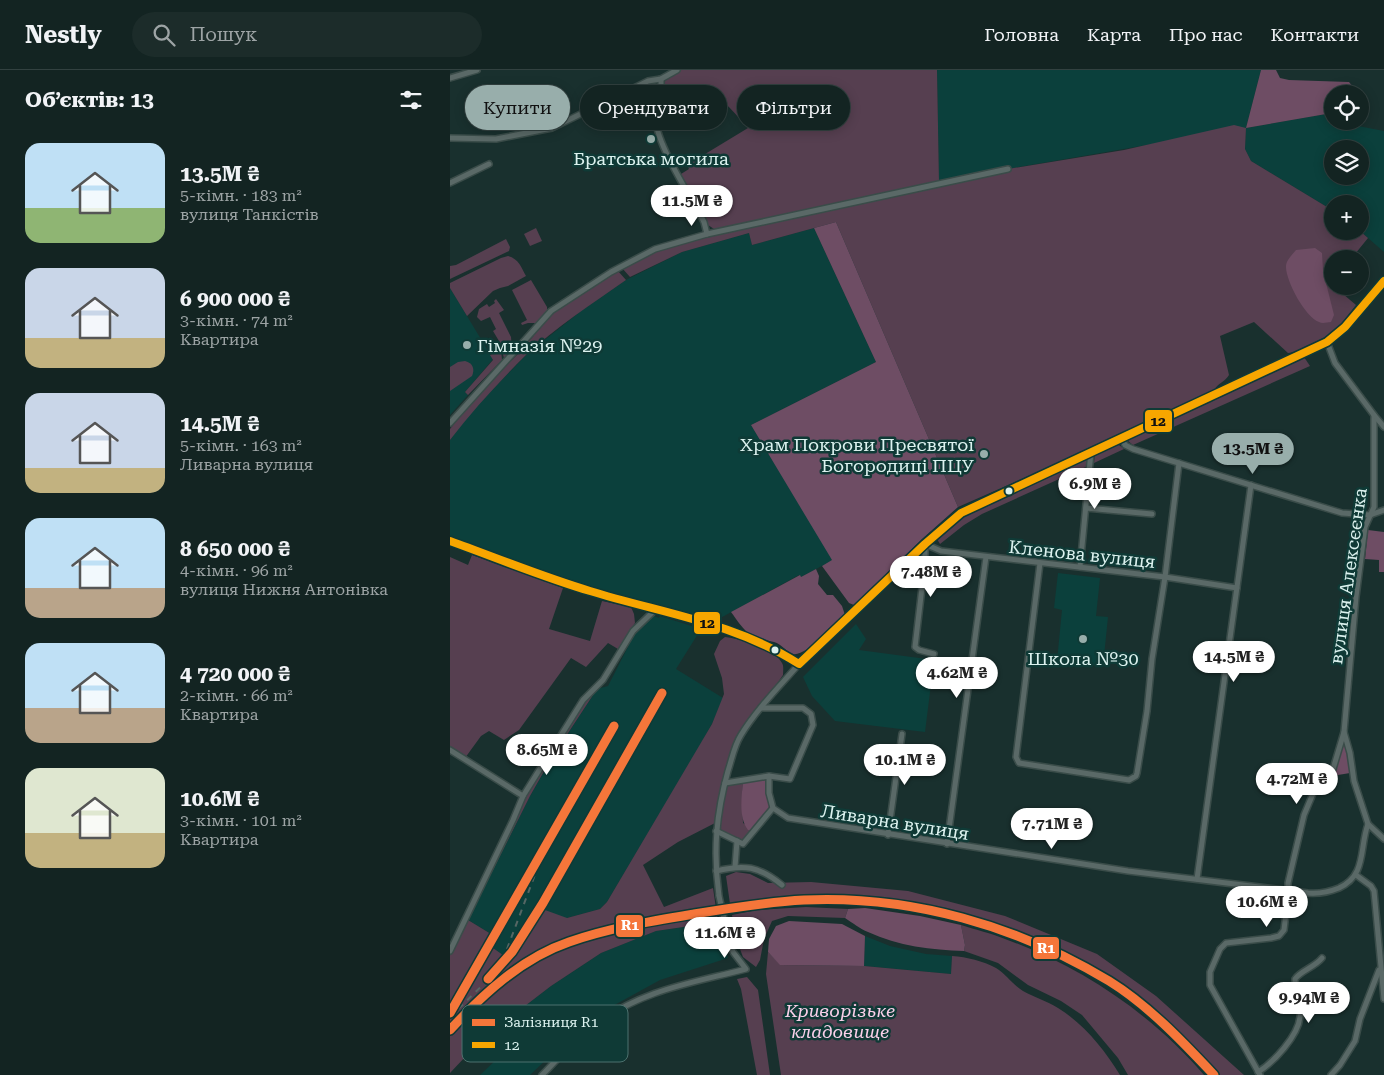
<!DOCTYPE html>
<html lang="uk">
<head>
<meta charset="utf-8">
<style>
	:root { --surface:#132422; --page:#1c2c2a; --text:#f1f3f6; --muted:#9da4a5; --line:#324140; --accent:#98aeab }
	body { margin:0; font-family:"Roboto Serif",serif; background:var(--page); color:var(--text); height:100vh; display:flex; flex-direction:column; font-size:19px; white-space:nowrap }
	* { box-sizing:border-box; margin:0 }
	p { font-size:16px; color:var(--muted) }
	.icon { flex:none; width:28px; height:28px; fill:none; stroke:currentColor; stroke-width:2; stroke-linecap:round; stroke-linejoin:round }
	.map { position:relative; flex:1; overflow:hidden }
	.side { display:flex; flex-direction:column; background:var(--surface); width:450px }
	.side>* { flex:none }
	.banner { position:absolute; left:15px; top:15px; width:475px; height:45px; display:flex; gap:10px }
	.buttons { position:absolute; left:874px; top:15px; display:grid; gap:10px }
	.buttons a { display:grid; place-items:center; width:45px; height:45px; border-radius:50%; background:var(--surface); box-shadow:0 2px 12px #0003,0 0 0 1px var(--line); font-size:25px }
	.price { position:absolute; translate:-50% -42px; padding:0 11px; border-radius:18px; background:#fff; color:#222; font-size:16px; line-height:32px; filter:drop-shadow(0 1px 2px #0008) }
	.price::after { content:''; position:absolute; left:50%; top:30px; width:15px; height:11px; margin-left:-8px; background:inherit; clip-path:polygon(0 0,100% 0,50% 100%) }
	.price.selected { background:var(--accent); color:#111 }
	ul { padding:0; list-style:none }
	li { display:flex; align-items:center; gap:15px; height:125px; padding:0 25px }
	li span { display:grid; place-items:center; flex:none; width:140px; height:100px; border-radius:15px; color:#555 }
	li>.icon { margin-inline-start:auto }
	span .icon { width:60px; height:60px; fill:#fffc; stroke-width:1 }
	li b { font-size:21px }
	h2 { display:flex; justify-content:space-between; align-items:center; height:60px; padding:0 25px; font-size:21px }
	.chip { padding:0 18px; border-radius:22px; background:var(--surface); box-shadow:0 2px 12px #0003,0 0 0 1px var(--line); font-size:18px; line-height:45px }
	.chip.selected { background:var(--accent); color:#111 }
	header { display:flex; align-items:center; gap:30px; box-sizing:border-box; height:70px; padding:0 25px; background:var(--surface); border-bottom:1px solid var(--line) }
	header strong { font-size:24px }
	nav { display:flex; gap:28px; margin-inline-start:auto; font-size:18px }
	.search { width:350px; height:45px; background:var(--page); display:flex; align-items:center; gap:12px; box-sizing:border-box; padding:0 18px; border-radius:28px; color:var(--muted); font-size:19px }
	main { display:flex; flex:1; min-height:0 }
	.map>svg:first-child { display:block }
</style>
</head>
<body>
<header>
<strong>Nestly</strong>
<div class="search"><svg class="icon" aria-label="search" viewBox="0 0 24 24"><circle cx="10" cy="10" r="6"/><path d="M15 15l6 6"/></svg>Пошук</div>
<nav><a>Головна</a><a>Карта</a><a>Про нас</a><a>Контакти</a></nav>
</header>
<main>
<section class="side">
<h2>Об’єктів: 13<svg class="icon" aria-label="filters" viewBox="0 0 24 24"><path d="M4 7h16M4 17h16"/><circle cx="9" cy="7" r="2"/><circle cx="15" cy="17" r="2"/></svg></h2>
<ul>
<li><span style="background:linear-gradient(#bfe0f5 65%,#8fb573 0)"><svg class="icon" aria-label="home" viewBox="0 0 24 24"><path d="M3 11l9-7 9 7M6 9v11h12V9"/></svg></span><div><b>13.5M ₴</b><p>5-кімн. · 183 m²</p><p>вулиця Танкістів</p></div></li>
<li><span style="background:linear-gradient(#c9d6e8 70%,#c2b280 0)"><svg class="icon" aria-label="home" viewBox="0 0 24 24"><path d="M3 11l9-7 9 7M6 9v11h12V9"/></svg></span><div><b>6 900 000 ₴</b><p>3-кімн. · 74 m²</p><p>Квартира</p></div></li>
<li><span style="background:linear-gradient(#c9d6e8 75%,#c2b280 0)"><svg class="icon" aria-label="home" viewBox="0 0 24 24"><path d="M3 11l9-7 9 7M6 9v11h12V9"/></svg></span><div><b>14.5M ₴</b><p>5-кімн. · 163 m²</p><p>Ливарна вулиця</p></div></li>
<li><span style="background:linear-gradient(#bfe0f5 70%,#b9a48a 0)"><svg class="icon" aria-label="home" viewBox="0 0 24 24"><path d="M3 11l9-7 9 7M6 9v11h12V9"/></svg></span><div><b>8 650 000 ₴</b><p>4-кімн. · 96 m²</p><p>вулиця Нижня Антонівка</p></div></li>
<li><span style="background:linear-gradient(#bfe0f5 65%,#b9a48a 0)"><svg class="icon" aria-label="home" viewBox="0 0 24 24"><path d="M3 11l9-7 9 7M6 9v11h12V9"/></svg></span><div><b>4 720 000 ₴</b><p>2-кімн. · 66 m²</p><p>Квартира</p></div></li>
<li><span style="background:linear-gradient(#dfe7d0 65%,#c2b280 0)"><svg class="icon" aria-label="home" viewBox="0 0 24 24"><path d="M3 11l9-7 9 7M6 9v11h12V9"/></svg></span><div><b>10.6M ₴</b><p>3-кімн. · 101 m²</p><p>Квартира</p></div></li>
</ul>
</section>
<div class="map">
<svg width="934" height="1005" viewBox="0 0 934 1005">
	<rect width="100%" height="100%" fill="#19302e"/>
	<!-- built -->
	<g fill="#0b403c" fill-rule="evenodd">
		<path d="M487,0H811L796,58L882,43V51H901L903,55L934,61V182L910,161V134H882V140L801,91L795,79L796,58L558,99L489,114ZM882,79H910V106H882Z"/>
		<path d="M364,158L426,292L301,355L383,490L351,507L349,505L263,552L145,520L0,467V370L21,342L77,284L131,241L176,210L232,182L299,163L302,175Z"/>
		<path d="M0,218L43,289L15,322L18,325L0,345Z"/>
		<path d="M608,503L650,508L646,546L658,547L653,596L607,591L612,540L604,538Z"/>
		<path d="M204,546L209,548L210,546L251,559L226,599L273,628L262,654L248,679L157,832L150,839L117,848L60,890L36,873L41,864L18,850L80,726L101,689L147,619L158,616L185,563Z"/>
		<path d="M406,554L416,569L409,580L484,590L475,662L385,651L362,626L353,607Z"/>
		<path d="M268,852L278,888L210,910L139,949L80,1005H30L48,988L32,969L101,916L151,883L206,861Z"/>
		<path d="M415,866L440,876L476,884L502,886L501,904L414,896Z"/>
	</g>
	<!-- green -->
	<g fill="#563f50">
		<path d="M227,0H487L489,112L272,159H264L258,155L231,104L239,99L237,95L298,58C286,45 265,16 245,21C231,25 220,32 208,36L211,9Z"/>
		<path d="M784,55L796,58L795,79L801,91L882,140V161H910L918,168L901,189H882V210L880,213L906,235L891,254L879,265L846,282L838,283L804,252L770,266L779,305C775,312 768,313 764,320L622,387L508,437L386,152L302,175L299,163L232,182L180,207L172,198L206,181L260,165L381,140L380,138L558,99L674,80Z"/>
		<path d="M86,158L92,171L80,176L74,164Z"/>
		<path d="M56,169L60,177L59,181L0,209V196L6,195Z"/>
		<path d="M58,186C69,189 71,197 76,206L58,216L50,218L43,221L17,246L0,218V213L51,188Z"/>
		<path d="M168,201L176,210C143,233 105,258 76,285C49,312 23,340 0,370V359L14,342L37,314L68,284L103,243Z"/>
		<path d="M81,210L97,237V243L87,253H78L72,255L71,253L77,250L62,220Z"/>
		<path d="M46,229L54,240L49,243L61,267L62,280L54,288L49,271L43,261L46,259L40,247L31,251L27,247L29,239L37,234L39,237L45,233L44,231Z"/>
		<path d="M51,280L52,290L18,325L15,322L43,290L40,285Z"/>
		<path d="M854,287L860,296L683,375L678,371L680,367Z"/>
		<path d="M15,291C23,293 25,299 22,306L0,321V297L8,292Z"/>
		<path d="M666,374L669,375L674,379L644,393L645,384Z"/>
		<path d="M635,388L638,391V396L532,444L514,455L490,474L487,469L489,466L508,448Z"/>
		<path d="M22,485L113,518L99,559L140,571L152,531L181,537L184,544L185,553L168,579L158,573L136,597L121,588L69,660L54,670L39,661L31,666L15,688L0,677V487L18,495Z"/>
		<path d="M275,567C289,568 325,579 332,593C334,596 333,601 333,605L291,666L275,712L293,710L292,727L293,753L305,761L293,774L266,761L267,752L228,772L193,795L214,837L263,818L268,852L206,861L151,883L101,916L32,969L0,1003V884L75,727L134,631L147,619L101,689L80,726L18,850L41,864L36,873L60,890L65,885L95,840L117,848L150,839L157,832L262,654L274,624L272,608L264,584L270,571Z"/>
		<path d="M286,802L300,804L318,813L361,812L458,821L555,846L647,884L706,926L794,1005H769L709,947L660,908L609,880L558,858L514,843L472,834L430,828L355,825L280,834L276,806Z"/>
		<path d="M356,837L398,839L395,848L338,846L322,851L314,869L310,890L306,897L293,887L287,871L282,845L307,840Z"/>
		<path d="M511,855C526,860 541,863 555,869C630,896 702,944 754,1005H678L668,988L632,945L611,931L578,915L548,893L514,881L515,875Z"/>
		<path d="M318,882L331,895L414,896L501,904L502,886C517,887 533,891 546,898C556,904 563,915 573,921C584,927 597,931 608,938C634,954 654,979 670,1005H331L316,904Z"/>
		<path d="M297,907L308,920L320,1005H307L291,919L287,909Z"/>
	</g>
	<!-- forest -->
	<g fill="#6e4d64">
		<path d="M811,0H826L830,8L839,10L899,12L903,17V24H882V43L796,58Z"/>
		<path d="M386,152L508,437L472,469L404,535L399,533L372,496L382,490L301,355L426,292L364,158Z"/>
		<path d="M865,178L872,183L873,201L884,245L881,252C877,252 873,254 869,252C855,247 836,211 836,197C836,190 842,185 846,180Z"/>
		<path d="M918,460L934,462V502H929V490L915,489Z"/>
		<path d="M366,499L369,506L368,514L377,525H383L392,536L395,545C385,553 356,587 343,584C336,582 332,574 324,572C297,566 297,564 281,542L350,505L351,507Z"/>
		<path d="M892,671H896L900,703L882,706L888,692Z"/>
		<path d="M319,706L323,738L305,761L298,760C288,747 292,726 293,710Z"/>
		<path d="M415,838L470,846L511,855L515,875L514,881C482,880 448,876 418,862C410,859 403,853 395,848L398,839Z"/>
		<path d="M339,851L392,854L415,866L414,896L330,895L318,882L319,869L326,856Z"/>
	</g>
	<g fill="none" stroke-linecap="round" stroke-linejoin="round">
		<!-- minor casing -->
		<g stroke="#3a4c49" stroke-width="8">
			<g id="minor">
				<path d="M0,8L27,0"/>
				<path d="M211,9C212,23 206,37 206,51C207,75 242,129 254,152L257,164"/>
				<path d="M0,68L46,69L102,58L198,11L211,9L227,0"/>
				<path d="M0,113L39,94"/>
				<path d="M877,272L885,293L924,345V437L915,457L906,527L894,662L900,683L904,711L918,754L934,769"/>
				<path d="M924,345L934,357"/>
				<path d="M0,353L101,241L161,202L205,179L257,164L558,99"/>
				<path d="M672,368L675,375L683,379L892,443L920,445L934,440"/>
				<path d="M636,438L702,444"/>
				<path d="M590,493L566,687L569,693L679,710L686,706L687,703L697,641L702,589L715,507L729,393"/>
				<path d="M630,497L641,382"/>
				<path d="M484,584L469,580L465,577L475,492V474L491,481L715,507L787,518"/>
				<path d="M0,680L73,726"/>
				<path d="M319,706V723L323,738L338,748L678,801L858,823C869,824 879,822 889,818C917,805 909,779 918,754"/>
				<path d="M275,713L319,706L340,709L363,655L361,644L353,638H311"/>
				<path d="M266,761L293,774L323,738"/>
				<path d="M438,765L452,664"/>
				<path d="M497,774L536,487"/>
				<path d="M285,797L287,771"/>
				<path d="M266,801C294,794 309,796 332,815"/>
				<path d="M906,805L921,816L924,821L934,929"/>
				<path d="M747,809L801,415"/>
				<path d="M269,826C263,782 266,744 278,701C282,689 284,676 291,665C307,639 329,617 349,594"/>
				<path d="M0,881L63,750L73,726L133,630L153,610L183,561L207,538"/>
				<path d="M808,1002C824,992 848,966 850,947C852,934 845,922 845,909C850,901 865,897 872,888"/>
				<path d="M92,1005C108,989 125,968 144,955C195,919 238,914 296,899L283,882L278,867"/>
				<path d="M810,1005L760,915V902L770,879L776,873L821,868L829,866L834,860L838,826V813L854,745L867,714L880,704L883,699L894,662"/>
				<path d="M881,1005L890,995L905,971L910,949L929,900"/>
			</g>
		</g>
		<!-- primary casing -->
		<g stroke="#3a4c49" stroke-width="10">
			<path id="primary" d="M0,471C47,488 93,507 140,521C211,543 286,553 349,594L475,474L511,443L877,272L895,257L934,211"/>
		</g>
		<!-- minor -->
		<use href="#minor" stroke="#5a6967" stroke-width="5"/>
		<!-- primary -->
		<use href="#primary" stroke="#5f6669" stroke-width="8"/>
		<!-- rail -->
		<g stroke="#556664" stroke-width="2" stroke-dasharray="6 6" stroke-linecap="butt">
			<path d="M57,879L86,802"/>
			<path d="M3,938L164,656"/>
			<path d="M0,947L46,902L62,882L93,833L212,623"/>
			<path d="M0,960C33,924 72,888 119,872C159,858 202,851 244,844C280,838 317,832 354,830C461,825 568,856 659,911C698,935 733,972 764,1005"/>
		</g>
		<!-- minor-bridge casing -->
		<g stroke="#3a4c49" stroke-width="8" stroke-linecap="butt">
			<path id="minor-bridge" d="M269,826L278,867"/>
		</g>
		<!-- minor-bridge -->
		<use href="#minor-bridge" stroke="#5a6967" stroke-width="5"/>
		<!-- bus-1 casing -->
		<g stroke="#0f3a36" stroke-width="11">
			<path id="bus-1" d="M0,471C47,488 93,507 140,521C211,543 286,553 349,594L475,474L511,443L877,272L895,257L934,211"/>
		</g>
		<!-- bus-1 -->
		<use href="#bus-1" stroke="#f7a600" stroke-width="8"/>
		<!-- rail-1 casing -->
		<g stroke="#0f3a36" stroke-width="12">
			<g id="rail-1">
				<path d="M38,909L62,882L93,833L212,623"/>
				<path d="M0,943L164,656"/>
				<path d="M0,960C33,924 72,888 119,872C159,858 202,851 244,844C280,838 317,832 354,830C461,825 568,856 659,911C698,935 733,972 764,1005"/>
			</g>
		</g>
		<!-- rail-1 -->
		<use href="#rail-1" stroke="#f5763a" stroke-width="9"/>
	</g>
	<!-- markers -->
	<g fill="#98aeab" stroke="#0f3a36" stroke-width="2">
		<circle cx="201" cy="69" r="5"/>
		<circle cx="17" cy="275" r="5"/>
		<circle cx="534" cy="384" r="5"/>
		<circle cx="633" cy="569" r="5"/>
	</g>
	<g fill="#dcf2ef" stroke="#0f3a36" stroke-width="2">
		<circle cx="559" cy="421" r="4.5"/>
		<circle cx="325" cy="580" r="4.5"/>
	</g>
	<g text-anchor="middle" dominant-baseline="central" stroke-width="5" stroke-linejoin="round" paint-order="stroke">
		<!-- poi labels -->
		<g font-size="18" fill="#dcf2ef" stroke="#0f3a36">
			<text x="201" y="88">Братська могила</text>
			<text x="27" y="275" text-anchor="start">Гімназія №29</text>
			<text x="524" y="374" text-anchor="end">Храм Покрови Пресвятої<tspan x="524" dy="21">Богородиці ПЦУ</tspan></text>
			<text x="633" y="588">Школа №30</text>
		</g>
		<!-- street labels -->
		<g font-size="18" fill="#dcf2ef" stroke="#0f3a36">
			<text transform="translate(632 484) rotate(6)">Кленова вулиця</text>
			<text transform="translate(898 506) rotate(-82)">вулиця Алексєєнка</text>
			<text transform="translate(445 752) rotate(9)">Ливарна вулиця</text>
		</g>
		<!-- park labels -->
		<g font-size="18" font-style="italic" fill="#fbd0ea" stroke="#0f3a36">
			<text x="390" y="940">Криворізьке<tspan x="390" dy="21">кладовище</tspan></text>
		</g>
	</g>
	<!-- legend -->
	<rect x="12" y="935" width="166" height="57" rx="8" fill="#0f3a36" stroke="#4c716e" stroke-width="1"/>
	<rect x="22" y="949" width="23" height="7" fill="#f5763a"/>
	<rect x="22" y="972" width="23" height="6" fill="#f7a600"/>
	<g font-size="14" fill="#dcf2ef">
		<text x="54" y="957">Залізниця R1</text>
		<text x="54" y="980">12</text>
	</g>
	<g stroke="#0f3a36" stroke-width="2">
		<rect x="694" y="339" width="29" height="24" rx="5" fill="#f7a600"/>
		<rect x="243" y="541" width="28" height="24" rx="5" fill="#f7a600"/>
		<rect x="165" y="844" width="29" height="24" rx="5" fill="#f5763a"/>
		<rect x="582" y="866" width="28" height="24" rx="5" fill="#f5763a"/>
	</g>
	<g font-size="14" text-anchor="middle" font-weight="bold" fill="#fff">
		<text x="180" y="860">R1</text>
		<text x="596" y="883">R1</text>
	</g>
	<g font-size="14" text-anchor="middle" font-weight="bold" fill="#111">
		<text x="708" y="356">12</text>
		<text x="257" y="558">12</text>
	</g>
</svg>
<div class="buttons">
<a><svg class="icon" aria-label="locate" viewBox="0 0 24 24"><circle cx="12" cy="12" r="6"/><path d="M12 2v4M12 18v4M2 12h4M18 12h4"/></svg></a>
<a><svg class="icon" aria-label="layers" viewBox="0 0 24 24"><path d="M12 4l9 5-9 5-9-5zM3 14l9 5 9-5"/></svg></a>
<a>+</a>
<a>−</a>
</div>
<b class="price" style="left:242px;top:157px">11.5M ₴</b>
<b class="price selected" style="left:803px;top:405px">13.5M ₴</b>
<b class="price" style="left:645px;top:440px">6.9M ₴</b>
<b class="price" style="left:481px;top:528px">7.48M ₴</b>
<b class="price" style="left:784px;top:613px">14.5M ₴</b>
<b class="price" style="left:507px;top:629px">4.62M ₴</b>
<b class="price" style="left:97px;top:706px">8.65M ₴</b>
<b class="price" style="left:455px;top:716px">10.1M ₴</b>
<b class="price" style="left:847px;top:735px">4.72M ₴</b>
<b class="price" style="left:602px;top:780px">7.71M ₴</b>
<b class="price" style="left:817px;top:858px">10.6M ₴</b>
<b class="price" style="left:275px;top:889px">11.6M ₴</b>
<b class="price" style="left:859px;top:954px">9.94M ₴</b>
<div class="banner">
<a class="chip selected">Купити</a>
<a class="chip">Орендувати</a>
<a class="chip">Фільтри</a>
</div>
</div>
</main>
</body>
</html>
